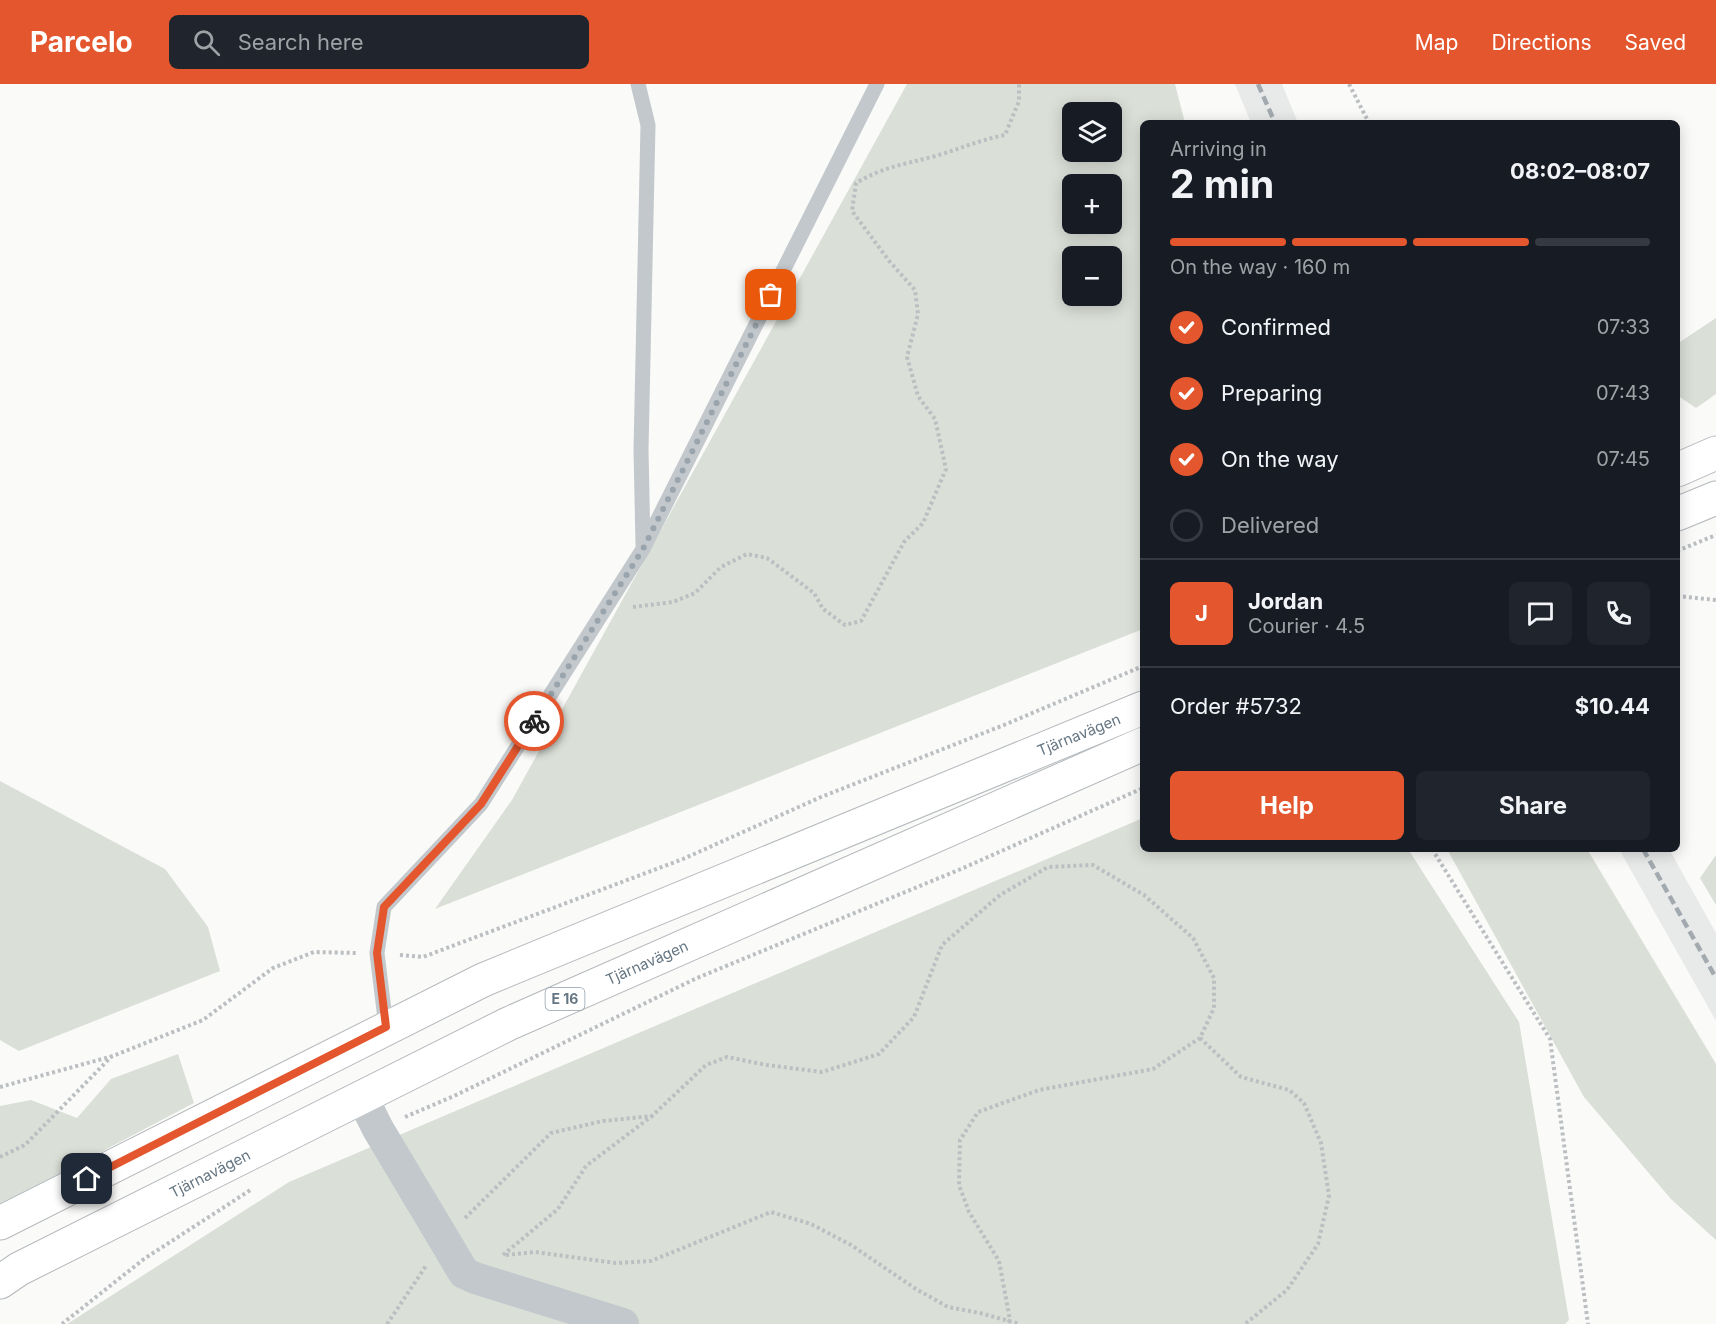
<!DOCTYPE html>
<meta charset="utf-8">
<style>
:root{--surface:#171b24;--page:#20242c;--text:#f1f3f6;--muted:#9ea1a6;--line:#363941;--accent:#e4572e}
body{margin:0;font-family:Inter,sans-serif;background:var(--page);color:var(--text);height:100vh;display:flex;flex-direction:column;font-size:22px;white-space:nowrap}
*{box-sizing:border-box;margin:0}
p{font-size:20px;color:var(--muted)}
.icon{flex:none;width:33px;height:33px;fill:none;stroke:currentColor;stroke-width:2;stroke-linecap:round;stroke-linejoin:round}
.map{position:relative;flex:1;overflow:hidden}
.details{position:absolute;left:1140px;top:36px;width:540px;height:732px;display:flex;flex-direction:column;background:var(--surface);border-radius:9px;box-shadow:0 3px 15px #0003}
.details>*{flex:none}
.tools{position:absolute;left:1062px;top:18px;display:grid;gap:12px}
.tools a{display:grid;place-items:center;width:60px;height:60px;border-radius:9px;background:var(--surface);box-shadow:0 3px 15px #0003;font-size:30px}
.pin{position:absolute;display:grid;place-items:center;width:51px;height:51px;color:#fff;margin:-26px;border-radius:12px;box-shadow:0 3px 9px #0006}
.courier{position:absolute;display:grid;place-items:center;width:60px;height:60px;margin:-30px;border:4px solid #e4572e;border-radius:50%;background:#fff;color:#222;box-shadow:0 2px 8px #0007}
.overview em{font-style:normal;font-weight:700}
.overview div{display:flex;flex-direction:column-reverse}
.overview{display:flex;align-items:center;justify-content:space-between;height:102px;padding:0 30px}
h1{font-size:39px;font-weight:700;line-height:45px}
.bar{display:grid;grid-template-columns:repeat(4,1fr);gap:9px 6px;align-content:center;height:72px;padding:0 30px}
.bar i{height:8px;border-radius:4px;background:var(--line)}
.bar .on{background:var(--accent)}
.bar p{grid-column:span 4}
.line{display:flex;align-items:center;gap:15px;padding:0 30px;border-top:2px solid var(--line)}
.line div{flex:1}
.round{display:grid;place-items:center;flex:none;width:63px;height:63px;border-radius:9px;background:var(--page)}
ol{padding:0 30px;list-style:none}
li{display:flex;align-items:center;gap:18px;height:66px}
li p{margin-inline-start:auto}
li .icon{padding:6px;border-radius:50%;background:var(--accent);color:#fff;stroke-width:4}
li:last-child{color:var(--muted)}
li i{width:33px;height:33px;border:3px solid var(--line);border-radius:50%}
.primary-button{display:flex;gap:12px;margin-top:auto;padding:12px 30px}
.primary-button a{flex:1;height:69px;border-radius:9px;background:var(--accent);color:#fff;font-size:24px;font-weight:700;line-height:69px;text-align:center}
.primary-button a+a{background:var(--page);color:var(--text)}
header{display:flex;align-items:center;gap:36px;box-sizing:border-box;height:84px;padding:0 30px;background:var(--accent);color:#fff}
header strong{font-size:28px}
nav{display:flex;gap:33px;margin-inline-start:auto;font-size:21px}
.search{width:420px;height:54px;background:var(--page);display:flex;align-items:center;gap:15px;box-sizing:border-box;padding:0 21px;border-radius:9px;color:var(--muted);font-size:22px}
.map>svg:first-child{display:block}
.built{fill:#e8e9e9}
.green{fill:#dadfd7;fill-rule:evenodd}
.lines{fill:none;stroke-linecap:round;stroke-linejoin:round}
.highway-casing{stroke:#b4b9bd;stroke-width:35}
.path{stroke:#bbbfc2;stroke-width:4;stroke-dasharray:3 3;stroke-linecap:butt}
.lane{stroke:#c3c8cc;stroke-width:15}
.street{stroke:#c3c8cc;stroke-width:32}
.highway{stroke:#fff;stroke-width:33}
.rail{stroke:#a2aab0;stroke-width:4.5;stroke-dasharray:9 4.5;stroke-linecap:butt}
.done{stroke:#99a4ac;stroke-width:6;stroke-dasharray:0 10.8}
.route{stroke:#e4572e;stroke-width:8}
.labels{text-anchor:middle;stroke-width:6;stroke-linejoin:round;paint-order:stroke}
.shield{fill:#fff;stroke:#939fa8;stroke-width:1.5}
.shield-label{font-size:14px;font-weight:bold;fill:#657683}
.street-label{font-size:15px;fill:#657683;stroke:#fff}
</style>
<header>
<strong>Parcelo</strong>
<div class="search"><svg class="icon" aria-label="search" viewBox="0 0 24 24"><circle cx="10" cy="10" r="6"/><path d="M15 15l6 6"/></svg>Search here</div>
<nav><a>Map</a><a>Directions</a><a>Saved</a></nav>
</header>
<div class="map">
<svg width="1716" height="1240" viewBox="0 0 1716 1240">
<rect width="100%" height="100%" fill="#fafaf8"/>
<g class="built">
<polygon points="1235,0 1282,0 1298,39 1251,39"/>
<polygon points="1619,765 1669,765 1716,849 1716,937"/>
</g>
<g class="green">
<path d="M907,0h268l10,39h-42v506l-708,280 77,-109zM1072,28h40v40h-40zM1072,100h40v40h-40zM1072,172h40v40h-40z"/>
<polygon points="1716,234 1716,310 1696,324 1677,311 1677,260"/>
<polygon points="0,697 165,785 208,843 220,887 19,967 0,956"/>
<polygon points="1143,734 1143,765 1408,765 1519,938 1569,1236 1565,1240 67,1240 289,1098"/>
<polygon points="1447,765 1587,765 1716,980 1716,1156 1671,1115 1584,1013"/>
<polygon points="1716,771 1716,821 1700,794"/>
<polygon points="178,970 194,1019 0,1121 0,1022 31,1016 77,1034 111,995"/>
</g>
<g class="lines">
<defs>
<g id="highway">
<polyline points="1677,386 1716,369"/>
<polyline points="1677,430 1716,414"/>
<polyline points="0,1139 483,896 1143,624"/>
<polyline points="0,1198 19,1185 508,940 1143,660"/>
</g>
</defs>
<use href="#highway" class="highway-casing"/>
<g class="path">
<polyline points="1349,0 1369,39"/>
<polyline points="1677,467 1716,451"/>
<polyline points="1677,512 1716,516"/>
<path d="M633,523l40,-5 22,-9 26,-26 26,-13 20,4 47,35 9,16 22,16 16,-4 43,-79 19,-19 23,-54 -11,-50 -17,-23 -11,-39 11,-43 -3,-24 -25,-28 -38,-51 4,-28c25,-15 48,-19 76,-26 25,-7 47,-17 73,-22l14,-34v-17"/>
<polyline points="1432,765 1550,955 1588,1240"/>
<polyline points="400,871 423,873 683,775 821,713 1004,641 1143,582"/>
<polyline points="1200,954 1241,993 1289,1006 1304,1019 1321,1059 1329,1112 1318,1160 1287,1206 1245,1240"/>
<polyline points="0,1003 113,972 203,936 273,884 314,868 356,869"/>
<polyline points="405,1033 454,1012 697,894 961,785 1143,704"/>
<polyline points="0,1073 25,1061 112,972"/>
<polyline points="465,1134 551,1049 603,1037 652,1032 706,981 727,973 767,981 822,988 879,970 914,933 942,861 1000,811 1048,783 1093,781 1144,811 1193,854 1214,894 1214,924 1200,954 1153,985 1039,1006 978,1028 960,1056 959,1101 969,1128 999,1177 1010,1236 1007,1240"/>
<polyline points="503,1171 558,1125 586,1082 652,1032"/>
<polyline points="506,1171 535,1168 616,1179 651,1177 771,1128 811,1140 851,1161 916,1205 948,1223 980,1229 1020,1240"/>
<polyline points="62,1240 144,1175 252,1105"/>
<polyline points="387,1240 426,1182"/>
</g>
<g class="lane">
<polyline points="638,0 648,41 641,366 643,461"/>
<polyline points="386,943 377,869 384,823 481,720 643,465 877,0"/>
</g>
<polyline class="street" points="362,1013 378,1045 464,1189 475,1194 623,1240"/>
<use href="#highway" class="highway"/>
<g class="rail">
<polyline points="1258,0 1275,39"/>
<polyline points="1643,765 1716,894"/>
</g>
</g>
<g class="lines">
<polyline class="done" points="534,637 643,465 771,211"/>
<polyline class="route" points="87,1095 386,943 377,869 384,823 481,720 534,637"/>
</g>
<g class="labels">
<rect class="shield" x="545.5" y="904" width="39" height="22" rx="4.5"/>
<g class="shield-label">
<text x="565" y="920">E 16</text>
</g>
<g class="street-label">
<text transform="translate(1079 651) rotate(-22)" y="5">Tjärnavägen</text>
<text transform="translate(647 879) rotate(-24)" y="5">Tjärnavägen</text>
<text transform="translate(210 1090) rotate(-27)" y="5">Tjärnavägen</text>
</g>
</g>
</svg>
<div class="tools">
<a><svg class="icon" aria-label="layers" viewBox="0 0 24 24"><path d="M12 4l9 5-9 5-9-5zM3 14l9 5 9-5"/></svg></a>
<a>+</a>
<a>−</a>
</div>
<div class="pin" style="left:771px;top:211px;background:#ea580c"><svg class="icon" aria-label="bag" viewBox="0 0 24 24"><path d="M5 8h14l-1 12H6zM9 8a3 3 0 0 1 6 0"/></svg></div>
<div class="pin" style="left:87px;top:1095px;background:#1f2937"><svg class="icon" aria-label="home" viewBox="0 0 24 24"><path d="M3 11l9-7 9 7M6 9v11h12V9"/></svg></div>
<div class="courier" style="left:534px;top:637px"><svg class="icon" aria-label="bike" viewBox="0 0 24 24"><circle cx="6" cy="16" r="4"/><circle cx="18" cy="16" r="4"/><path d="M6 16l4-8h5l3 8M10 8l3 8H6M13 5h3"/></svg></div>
<section class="details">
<div class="overview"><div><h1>2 min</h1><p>Arriving in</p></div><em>08:02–08:07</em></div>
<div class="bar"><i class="on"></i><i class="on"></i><i class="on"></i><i></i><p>On the way · 160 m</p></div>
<ol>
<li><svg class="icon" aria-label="check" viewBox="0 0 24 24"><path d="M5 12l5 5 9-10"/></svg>Confirmed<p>07:33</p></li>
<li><svg class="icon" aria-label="check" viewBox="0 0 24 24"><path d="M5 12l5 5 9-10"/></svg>Preparing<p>07:43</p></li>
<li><svg class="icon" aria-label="check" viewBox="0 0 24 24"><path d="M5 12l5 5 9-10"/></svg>On the way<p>07:45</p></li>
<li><i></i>Delivered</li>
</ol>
<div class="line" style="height:108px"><b class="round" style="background:var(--accent);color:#fff">J</b><div><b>Jordan</b><p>Courier · 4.5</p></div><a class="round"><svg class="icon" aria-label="chat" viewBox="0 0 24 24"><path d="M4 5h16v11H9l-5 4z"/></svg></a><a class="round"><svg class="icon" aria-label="phone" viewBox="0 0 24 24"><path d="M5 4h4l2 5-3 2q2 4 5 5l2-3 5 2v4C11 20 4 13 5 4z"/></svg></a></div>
<div class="line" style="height:78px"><div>Order #5732</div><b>$10.44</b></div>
<div class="primary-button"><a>Help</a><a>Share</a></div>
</section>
</div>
